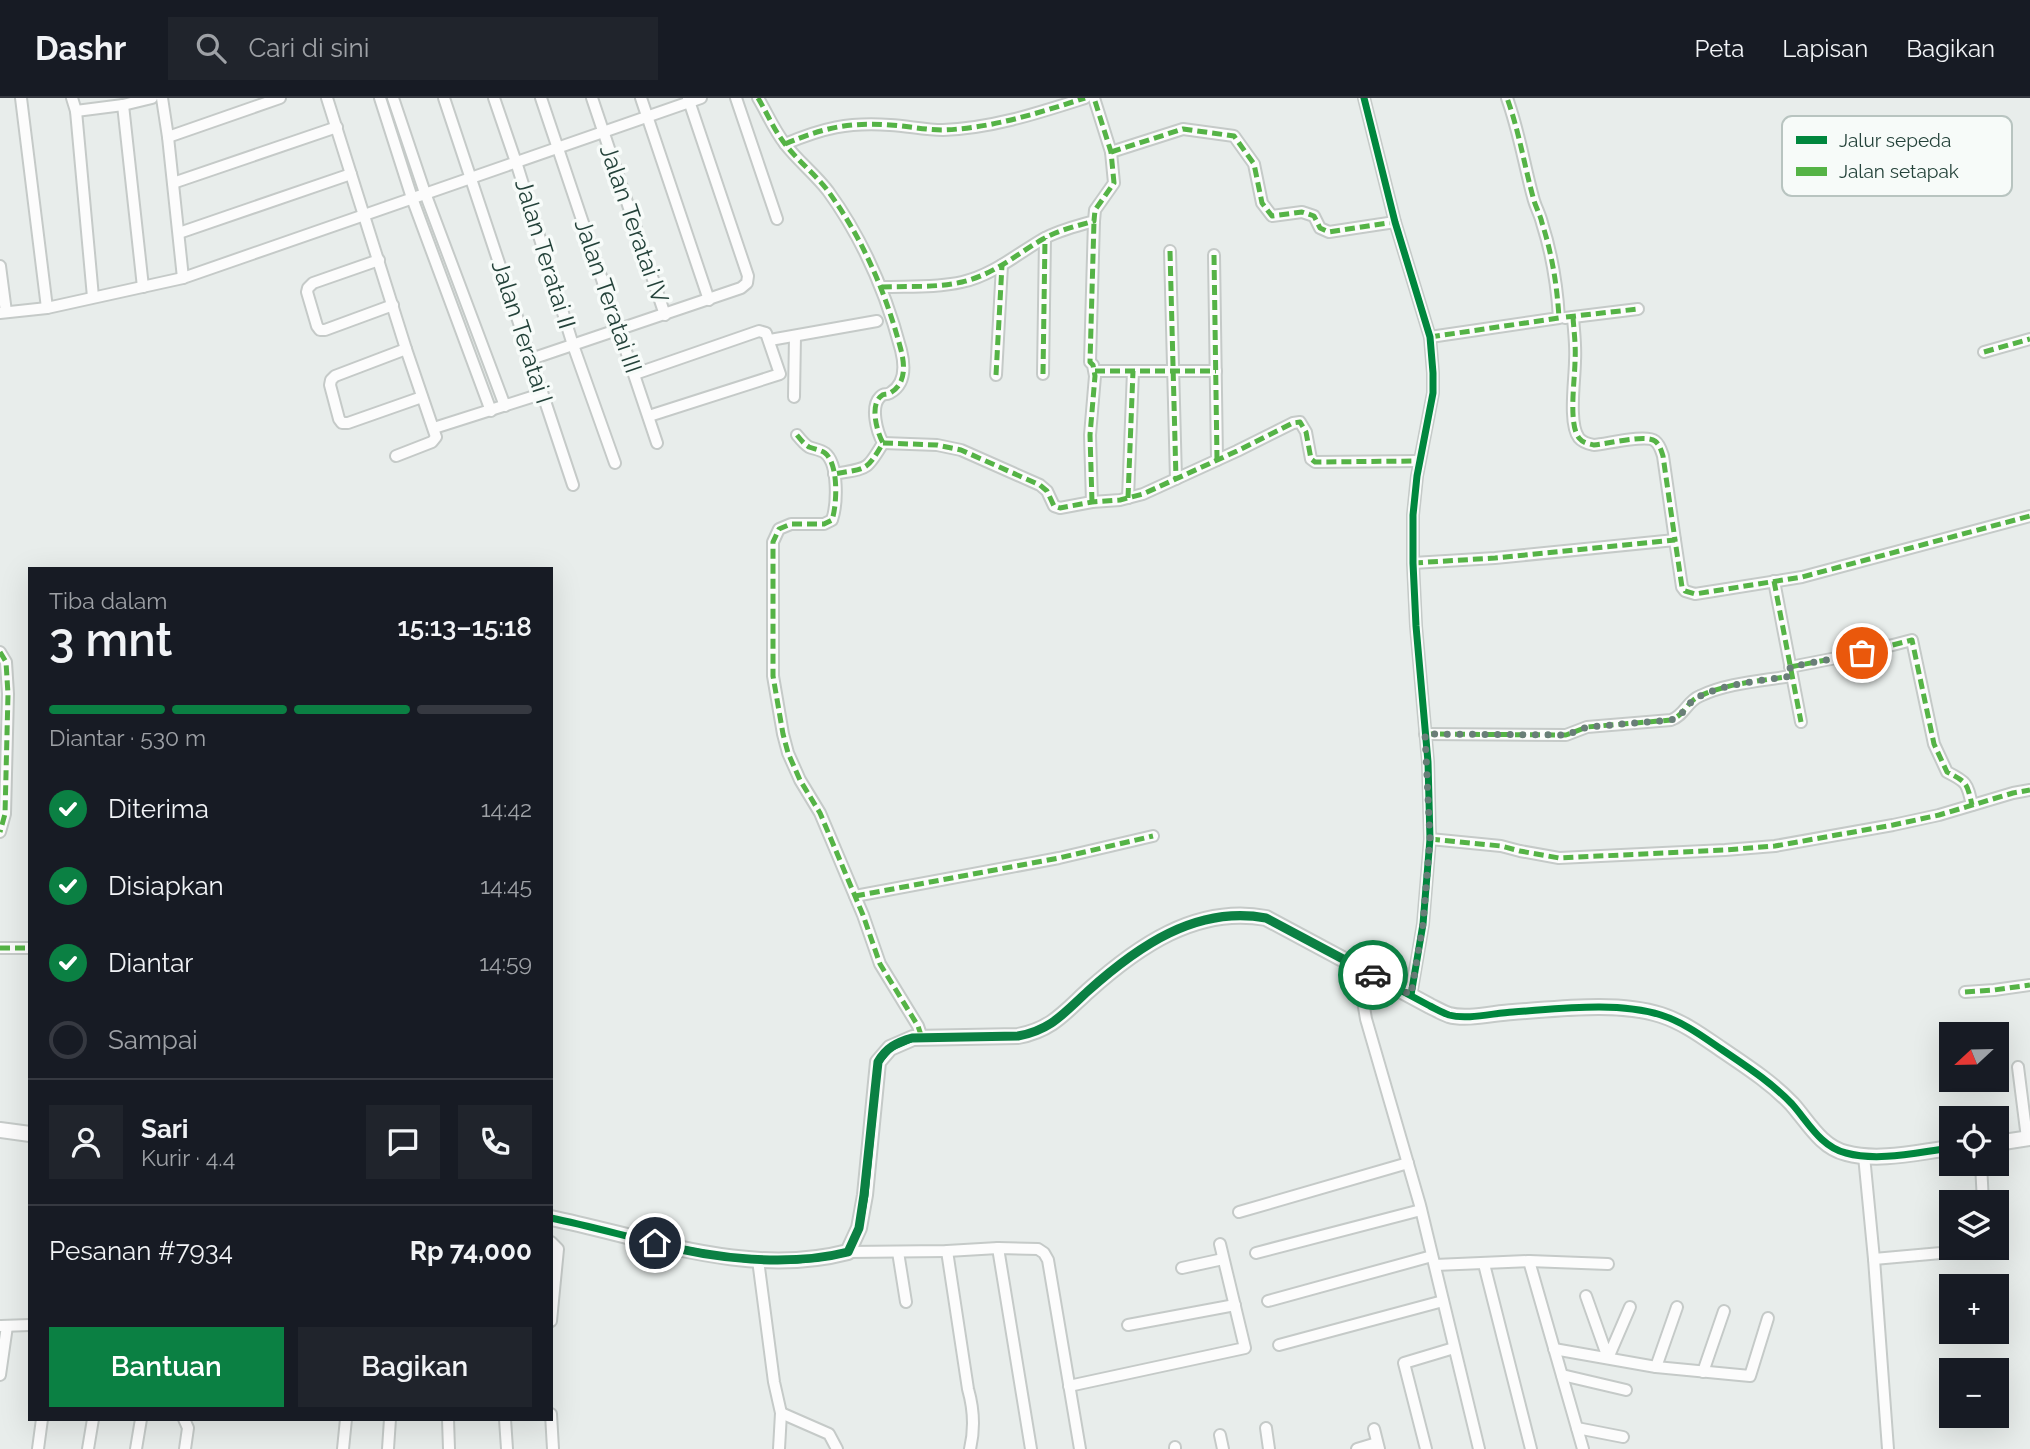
<!DOCTYPE html>
<html lang="id">
<meta charset="utf-8">
<style>
:root{--surface:#171b24;--page:#20242c;--text:#f1f3f6;--muted:#9ea1a6;--line:#363941;--accent:#0b8043}
body{margin:0;font-family:Raleway,sans-serif;background:var(--page);color:var(--text);height:100vh;display:flex;flex-direction:column;font-size:26px;white-space:nowrap}
*{box-sizing:border-box;margin:0}
p{font-size:23px;color:var(--muted)}
.icon{flex:none;width:38px;height:38px;fill:none;stroke:currentColor;stroke-width:2;stroke-linecap:round;stroke-linejoin:round}
.map{position:relative;flex:1;overflow:hidden}
.side{position:absolute;left:28px;top:469px;width:525px;height:854px;display:flex;flex-direction:column;background:var(--surface);border-radius:0px;box-shadow:0 7px 28px #0002}
.side>*{flex:none}
.needle{width:46px;rotate:248deg}
.controls{position:absolute;left:1939px;top:924px;display:grid;gap:14px}
.controls a{display:grid;place-items:center;width:70px;height:70px;border-radius:0px;background:var(--surface);box-shadow:0 7px 28px #0002;font-size:35px}
.pin{position:absolute;display:grid;place-items:center;width:60px;height:60px;color:#fff;margin:-30px;border:4px solid #fff;border-radius:50%;box-shadow:0 2px 7px #0007}
.courier{position:absolute;display:grid;place-items:center;width:70px;height:70px;margin:-35px;border:5px solid #0b8043;border-radius:50%;background:#fff;color:#222;box-shadow:0 2px 9px #0007}
.overview em{font-style:normal;font-weight:600}
.overview div{display:flex;flex-direction:column-reverse}
.overview{display:flex;align-items:center;justify-content:space-between;height:119px;padding:0 21px}
h1{font-size:46px;font-weight:600;line-height:52px}
.bar{display:grid;grid-template-columns:repeat(4,1fr);gap:10px 7px;align-content:center;height:84px;padding:0 21px}
.bar i{height:9px;border-radius:5px;background:var(--line)}
.bar .active{background:var(--accent)}
.bar p{grid-column:span 4}
.line{display:flex;align-items:center;gap:18px;padding:0 21px;border-top:2px solid var(--line)}
.line div{flex:1}
.round{display:grid;place-items:center;flex:none;width:74px;height:74px;border-radius:0px;background:var(--page)}
ol{padding:0 21px;list-style:none}
li{display:flex;align-items:center;gap:21px;height:77px}
li p{margin-inline-start:auto}
li .icon{padding:7px;border-radius:50%;background:var(--accent);color:#fff;stroke-width:4}
li:last-child{color:var(--muted)}
li i{width:38px;height:38px;border:4px solid var(--line);border-radius:50%}
.action{display:flex;gap:14px;margin-top:auto;padding:14px 21px}
.action a{flex:1;height:80px;border-radius:0px;background:var(--accent);color:#fff;font-size:28px;font-weight:600;line-height:80px;text-align:center}
.action a+a{background:var(--page);color:var(--text)}
header{display:flex;align-items:center;gap:42px;box-sizing:border-box;height:98px;padding:0 35px;background:var(--surface);border-bottom:2px solid var(--line)}
header strong{font-size:33px}
nav{display:flex;gap:38px;margin-inline-start:auto;font-size:24px}
.search{width:490px;height:63px;background:var(--page);display:flex;align-items:center;gap:18px;box-sizing:border-box;padding:0 24px;border-radius:0px;color:var(--muted);font-size:26px}
.map>svg:first-child{display:block}
.lines{fill:none;stroke-linecap:round;stroke-linejoin:round}
.minor-casing{stroke:#c5cac8;stroke-width:14}
.tertiary-casing{stroke:#c5cac8;stroke-width:18}
.minor{stroke:#fcfcfc;stroke-width:10}
.tertiary{stroke:#fcfcfc;stroke-width:14}
.quiet{stroke:#55b346;stroke-width:5;stroke-dasharray:10 5;stroke-linecap:butt}
.cycleway-casing{stroke:#f7fbf9;stroke-width:11}
.cycleway{stroke:#00873e;stroke-width:7}
.done{stroke:#697e78;stroke-width:7;stroke-dasharray:0 12.6}
.route{stroke:#0b8043;stroke-width:9}
.labels{text-anchor:middle;stroke-width:7;stroke-linejoin:round;paint-order:stroke}
.street-label{font-size:24px;fill:#24423a;stroke:#f7fbf9}
.key{fill:#f7fbf9;stroke:#b8c4c0;stroke-width:2}
.key-label{font-size:19px;fill:#24423a}
</style>
<header>
<strong>Dashr</strong>
<div class="search"><svg class="icon" aria-label="search" viewBox="0 0 24 24"><circle cx="10" cy="10" r="6"/><path d="M15 15l6 6"/></svg>Cari di sini</div>
<nav><a>Peta</a><a>Lapisan</a><a>Bagikan</a></nav>
</header>
<div class="map">
<svg width="2030" height="1351" viewBox="0 0 2030 1351">
<rect width="100%" height="100%" fill="#e8edeb"/>
<g class="lines">
<defs>
<g id="minor">
<polyline points="21,0 47,210"/>
<polyline points="72,0 76,13 93,199"/>
<polyline points="162,0 168,39 183,180"/>
<polyline points="327,0 406,251 436,339 432,344 396,358"/>
<polyline points="380,0 412,100 491,313"/>
<polyline points="393,0 425,95 505,308"/>
<polyline points="444,0 573,387"/>
<polyline points="494,0 517,67 573,247 615,365"/>
<polyline points="541,0 657,345"/>
<polyline points="592,0 665,217"/>
<polyline points="641,0 709,202"/>
<polyline points="736,0 777,121"/>
<path d="M758,0c9,15 16,32 27,46 13,17 30,30 43,47 35,48 58,102 73,159 4,16 5,34 -11,43 -6,3 -5,-1 -10,4 -10,10 -3,35 3,46 -17,29 -16,25 -49,31"/>
<polyline points="1364,0 1395,124 1430,239 1433,275 1433,295 1417,378 1413,417 1413,465 1416,528 1428,664 1430,741 1423,826 1411,897"/>
<polyline points="123,7 143,189"/>
<polyline points="76,13 123,7 152,0"/>
<polyline points="168,39 280,0"/>
<path d="M785,46c38,-16 63,-22 105,-19 18,1 35,5 53,5 50,-2 95,-17 142,-32"/>
<polyline points="1111,54 1183,31 1234,38 1254,66 1262,105 1272,118 1302,114 1314,118 1320,130 1329,134 1395,124"/>
<polyline points="173,85 337,29"/>
<polyline points="179,135 351,76"/>
<polyline points="1170,153 1176,381"/>
<polyline points="1214,157 1217,362"/>
<polyline points="379,162 313,185 308,190 307,194 317,228 320,232 325,232 393,207"/>
<polyline points="0,168 6,214"/>
<path d="M882,189c26,-1 54,1 80,-5 31,-7 55,-28 81,-43 16,-9 34,-13 51,-18l1,-11 19,-27 -3,-31 -17,-54"/>
<polyline points="0,215 47,210 183,180 701,0"/>
<path d="M1573,219c1,15 3,29 2,44 0,18 -7,63 4,77 4,5 10,6 15,7 13,-1 52,-11 61,-4 5,4 6,9 8,15l12,84"/>
<polyline points="1565,220 1638,211"/>
<path d="M1430,239l129,-19c-2,-33 -7,-64 -17,-95 -2,-9 -7,-17 -9,-26 -9,-33 -14,-66 -26,-99"/>
<polyline points="770,242 877,223"/>
<polyline points="406,251 335,278 331,282 330,287 339,321 342,325 348,325 422,299"/>
<polyline points="1984,254 2030,241"/>
<polyline points="531,261 741,190 747,185 748,178 688,0"/>
<polyline points="1095,273 1216,273"/>
<polyline points="635,276 759,233 766,235 780,276 649,318"/>
<polyline points="1043,276 1045,140"/>
<polyline points="996,277 1002,167"/>
<polyline points="794,299 795,238"/>
<polyline points="434,330 541,296"/>
<path d="M797,337c4,5 7,9 12,12 5,2 12,3 16,6 14,11 12,52 7,67l-8,4h-33l-12,5 -6,13v134l10,58 5,19 12,27 20,33 43,102 17,49 38,62 4,12"/>
<polyline points="883,345 937,347 961,352 1040,387 1047,393 1054,408 1060,410 1092,404 1120,402 1143,396 1237,353 1293,325 1300,324 1306,334 1311,361 1315,364 1419,363"/>
<polyline points="1128,400 1133,273"/>
<polyline points="1092,404 1090,337 1095,278 1093,267 1090,264 1094,123"/>
<polyline points="1413,465 1495,460 1675,442 1682,489 1685,493 1695,496 1802,479 2030,418"/>
<polyline points="1774,483 1801,624"/>
<polyline points="0,554 6,564 8,596 5,716 0,734"/>
<path d="M1790,569l72,-14 50,-13 22,104 13,28c20,10 20,11 25,33"/>
<path d="M1425,636l141,1 21,-8 84,-7c14,-5 16,-19 29,-24 27,-13 62,-15 91,-20"/>
<polyline points="1430,741 1501,748 1520,753 1559,760 1725,752 1775,748 1893,727 1939,717 2013,695 2030,692"/>
<polyline points="855,798 1059,760 1153,738"/>
<polyline points="0,850 30,850"/>
<polyline points="1364,872 1363,903 1366,921 1420,1107 1479,1351"/>
<polyline points="1965,894 1994,892 2030,887"/>
<polyline points="2018,969 2027,1040"/>
<polyline points="1864,1058 1874,1161 1888,1351"/>
<polyline points="1981,1066 1983,1104"/>
<polyline points="1239,1114 1408,1065"/>
<polyline points="551,1144 558,1151 551,1223"/>
<polyline points="998,1150 1031,1351"/>
<path d="M947,1153l21,138c6,21 7,39 2,60"/>
<polyline points="848,1154 947,1153 998,1150 1038,1151 1044,1155 1048,1162 1080,1351"/>
<polyline points="898,1154 906,1204"/>
<polyline points="1256,1155 1421,1112"/>
<polyline points="1874,1161 1941,1155 1973,1150"/>
<polyline points="758,1162 774,1284 781,1315 779,1351"/>
<polyline points="1529,1163 1583,1351"/>
<polyline points="1484,1166 1531,1351"/>
<polyline points="1435,1167 1529,1163 1608,1166"/>
<polyline points="1182,1170 1223,1161"/>
<polyline points="1586,1198 1608,1260 1630,1209"/>
<polyline points="1268,1203 1432,1158"/>
<polyline points="1128,1227 1235,1207"/>
<polyline points="1,1228 30,1227"/>
<polyline points="1279,1247 1443,1203"/>
<polyline points="1554,1251 1656,1269 1750,1278 1768,1220"/>
<polyline points="1656,1269 1677,1209"/>
<polyline points="1703,1274 1724,1213"/>
<polyline points="0,1277 7,1228"/>
<polyline points="1562,1277 1626,1292"/>
<polyline points="1069,1288 1245,1250 1220,1146"/>
<polyline points="781,1315 829,1336 837,1351"/>
<polyline points="551,1316 553,1351"/>
<polyline points="184,1321 188,1330 185,1351"/>
<polyline points="448,1321 449,1351"/>
<polyline points="505,1321 507,1351"/>
<polyline points="1266,1330 1269,1351"/>
<polyline points="1577,1330 1623,1339"/>
<polyline points="1374,1331 1379,1351"/>
<polyline points="1220,1337 1223,1351"/>
<polyline points="1175,1349 1175,1351"/>
<polyline points="38,1351 42,1321"/>
<polyline points="88,1351 93,1321"/>
<polyline points="136,1351 141,1321"/>
<polyline points="343,1351 346,1321"/>
<polyline points="388,1351 390,1321"/>
<polyline points="1357,1351 1377,1345"/>
<polyline points="1426,1351 1404,1265 1454,1250"/>
</g>
<g id="tertiary">
<polyline points="0,1032 30,1036"/>
<polyline points="1997,1045 2030,1040"/>
<path d="M551,1120c97,20 198,60 297,34l11,-24 6,-33 13,-133 12,-14 23,-10 105,-2c33,-6 46,-23 70,-45 49,-44 108,-86 178,-73l164,88c6,3 13,7 19,9 18,5 45,-2 64,-3 45,-3 104,-11 148,3 22,7 41,21 60,34 25,17 50,33 71,55 16,18 29,43 54,49 33,9 72,-1 105,-5"/>
</g>
</defs>
<use href="#minor" class="minor-casing"/>
<use href="#tertiary" class="tertiary-casing"/>
<use href="#minor" class="minor"/>
<use href="#tertiary" class="tertiary"/>
<g class="quiet">
<path d="M758,0c9,15 16,32 27,46 13,17 30,30 43,47 35,48 58,102 73,159 4,16 5,34 -11,43 -6,3 -5,-1 -10,4 -10,10 -3,35 3,46 -17,29 -16,25 -49,31"/>
<path d="M785,46c38,-16 63,-22 105,-19 18,1 35,5 53,5 50,-2 95,-17 142,-32"/>
<polyline points="1111,54 1183,31 1234,38 1254,66 1262,105 1272,118 1302,114 1314,118 1320,130 1329,134 1395,124"/>
<polyline points="1170,153 1176,381"/>
<polyline points="1214,157 1217,362"/>
<path d="M882,189c26,-1 54,1 80,-5 31,-7 55,-28 81,-43 16,-9 34,-13 51,-18l1,-11 19,-27 -3,-31 -17,-54"/>
<polyline points="1566,219 1638,211"/>
<path d="M1573,219c1,15 3,29 2,44 0,18 -7,63 4,77 4,5 10,6 15,7 13,-1 52,-11 61,-4 5,4 6,9 8,15l12,84"/>
<path d="M1430,239l129,-19c-2,-33 -7,-64 -17,-95 -2,-9 -7,-17 -9,-26 -9,-33 -14,-66 -26,-99"/>
<polyline points="1984,254 2030,241"/>
<polyline points="1095,273 1216,273"/>
<polyline points="1043,276 1045,140"/>
<polyline points="996,277 1002,167"/>
<path d="M797,337c4,5 7,9 12,12 5,2 12,3 16,6 14,11 12,52 7,67l-8,4h-33l-12,5 -6,13v134l10,58 5,19 12,27 20,33 43,102 17,49 38,62 4,12"/>
<polyline points="883,345 937,347 961,352 1040,387 1047,393 1054,408 1060,410 1092,404 1120,402 1143,396 1237,353 1293,325 1300,324 1306,334 1311,361 1315,364 1419,363"/>
<polyline points="1128,400 1133,273"/>
<polyline points="1092,404 1090,337 1095,278 1093,267 1090,264 1094,123"/>
<polyline points="1413,465 1495,460 1675,442 1682,489 1685,493 1695,496 1802,479 2030,418"/>
<polyline points="1774,483 1801,624"/>
<polyline points="0,554 6,564 8,596 5,716 0,734"/>
<path d="M1790,569l72,-14 50,-13 22,104 13,28c20,10 20,11 25,33"/>
<path d="M1425,636l141,1 21,-8 84,-7c14,-5 16,-19 29,-24 27,-13 62,-15 91,-20"/>
<polyline points="1430,741 1501,748 1520,753 1559,760 1725,752 1775,748 1893,727 1939,717 2013,695 2030,692"/>
<polyline points="855,798 1059,760 1153,738"/>
<polyline points="0,850 30,850"/>
<polyline points="1965,894 1994,892 2030,887"/>
</g>
<defs>
<g id="cycleway">
<polyline points="1364,0 1395,124 1430,239 1433,275 1433,295 1417,378 1413,417 1413,465 1416,528 1428,664 1430,741 1423,826 1411,897"/>
<path d="M551,1120c97,20 198,60 297,34l11,-24 6,-33 13,-133 12,-14 23,-10 105,-2c33,-6 46,-23 70,-45 49,-44 108,-86 178,-73l164,88c6,3 13,7 19,9 18,5 45,-2 64,-3 45,-3 104,-11 148,3 22,7 41,21 60,34 25,17 50,33 71,55 16,18 29,43 54,49 33,9 72,-1 105,-5"/>
</g>
</defs>
<use href="#cycleway" class="cycleway-casing"/>
<use href="#cycleway" class="cycleway"/>
</g>
<g class="lines">
<path class="done" d="M1373,877l38,20 12,-71 7,-85 -5,-105 141,1 21,-8 84,-7c14,-4 16,-19 29,-24 27,-13 62,-15 91,-20l-1,-9 72,-14"/>
<path class="route" d="M655,1145c59,16 134,24 193,9l11,-24 5,-33 14,-133c8,-14 19,-20 34,-24l106,-2c33,-6 46,-23 70,-45 49,-44 108,-86 178,-73l107,57"/>
</g>
<g class="labels">
<g class="street-label">
<text transform="translate(634 126) rotate(71)" y="8">Jalan Teratai IV</text>
<text transform="translate(545 156) rotate(73)" y="8">Jalan Teratai II</text>
<text transform="translate(608 198) rotate(71)" y="8">Jalan Teratai III</text>
<text transform="translate(522 234) rotate(72)" y="8">Jalan Teratai I</text>
</g>
</g>
<rect x="1782" y="18" width="230" height="80" rx="10" class="key"/>
<rect x="1796" y="38" width="31" height="8" fill="#00873e"/>
<rect x="1796" y="69" width="31" height="9" fill="#55b346"/>
<g class="key-label">
<text x="1839" y="49">Jalur sepeda</text>
<text x="1839" y="80">Jalan setapak</text>
</g>
</svg>
<div class="controls">
<a><svg class="needle" viewBox="-14 -14 28 28"><path d="M0-13l5 13h-10z" fill="#e53935"/><path d="M0 13l5-13h-10z" fill="#9ea1a6"/></svg></a>
<a><svg class="icon" aria-label="locate" viewBox="0 0 24 24"><circle cx="12" cy="12" r="6"/><path d="M12 2v4M12 18v4M2 12h4M18 12h4"/></svg></a>
<a><svg class="icon" aria-label="layers" viewBox="0 0 24 24"><path d="M12 4l9 5-9 5-9-5zM3 14l9 5 9-5"/></svg></a>
<a>+</a>
<a>−</a>
</div>
<div class="pin" style="left:1862px;top:555px;background:#ea580c"><svg class="icon" aria-label="bag" viewBox="0 0 24 24"><path d="M5 8h14l-1 12H6zM9 8a3 3 0 0 1 6 0"/></svg></div>
<div class="pin" style="left:655px;top:1145px;background:#1f2937"><svg class="icon" aria-label="home" viewBox="0 0 24 24"><path d="M3 11l9-7 9 7M6 9v11h12V9"/></svg></div>
<div class="courier" style="left:1373px;top:877px"><svg class="icon" aria-label="car" viewBox="0 0 24 24"><path d="M5 17H2v-5l4-1 3-4h7l3 4 3 1v5h-3M9 17h6M6 11h13"/><circle cx="7" cy="17" r="2"/><circle cx="17" cy="17" r="2"/></svg></div>
<section class="side">
<div class="overview"><div><h1>3 mnt</h1><p>Tiba dalam</p></div><em>15:13–15:18</em></div>
<div class="bar"><i class="active"></i><i class="active"></i><i class="active"></i><i></i><p>Diantar · 530 m</p></div>
<ol>
<li><svg class="icon" aria-label="check" viewBox="0 0 24 24"><path d="M5 12l5 5 9-10"/></svg>Diterima<p>14:42</p></li>
<li><svg class="icon" aria-label="check" viewBox="0 0 24 24"><path d="M5 12l5 5 9-10"/></svg>Disiapkan<p>14:45</p></li>
<li><svg class="icon" aria-label="check" viewBox="0 0 24 24"><path d="M5 12l5 5 9-10"/></svg>Diantar<p>14:59</p></li>
<li><i></i>Sampai</li>
</ol>
<div class="line" style="height:126px"><a class="round"><svg class="icon" aria-label="person" viewBox="0 0 24 24"><circle cx="12" cy="8" r="4"/><path d="M4 21q1-7 8-7t8 7"/></svg></a><div><b>Sari</b><p>Kurir · 4.4</p></div><a class="round"><svg class="icon" aria-label="chat" viewBox="0 0 24 24"><path d="M4 5h16v11H9l-5 4z"/></svg></a><a class="round"><svg class="icon" aria-label="phone" viewBox="0 0 24 24"><path d="M5 4h4l2 5-3 2q2 4 5 5l2-3 5 2v4C11 20 4 13 5 4z"/></svg></a></div>
<div class="line" style="height:91px"><div>Pesanan #7934</div><b>Rp 74,000</b></div>
<div class="action"><a>Bantuan</a><a>Bagikan</a></div>
</section>
</div>
